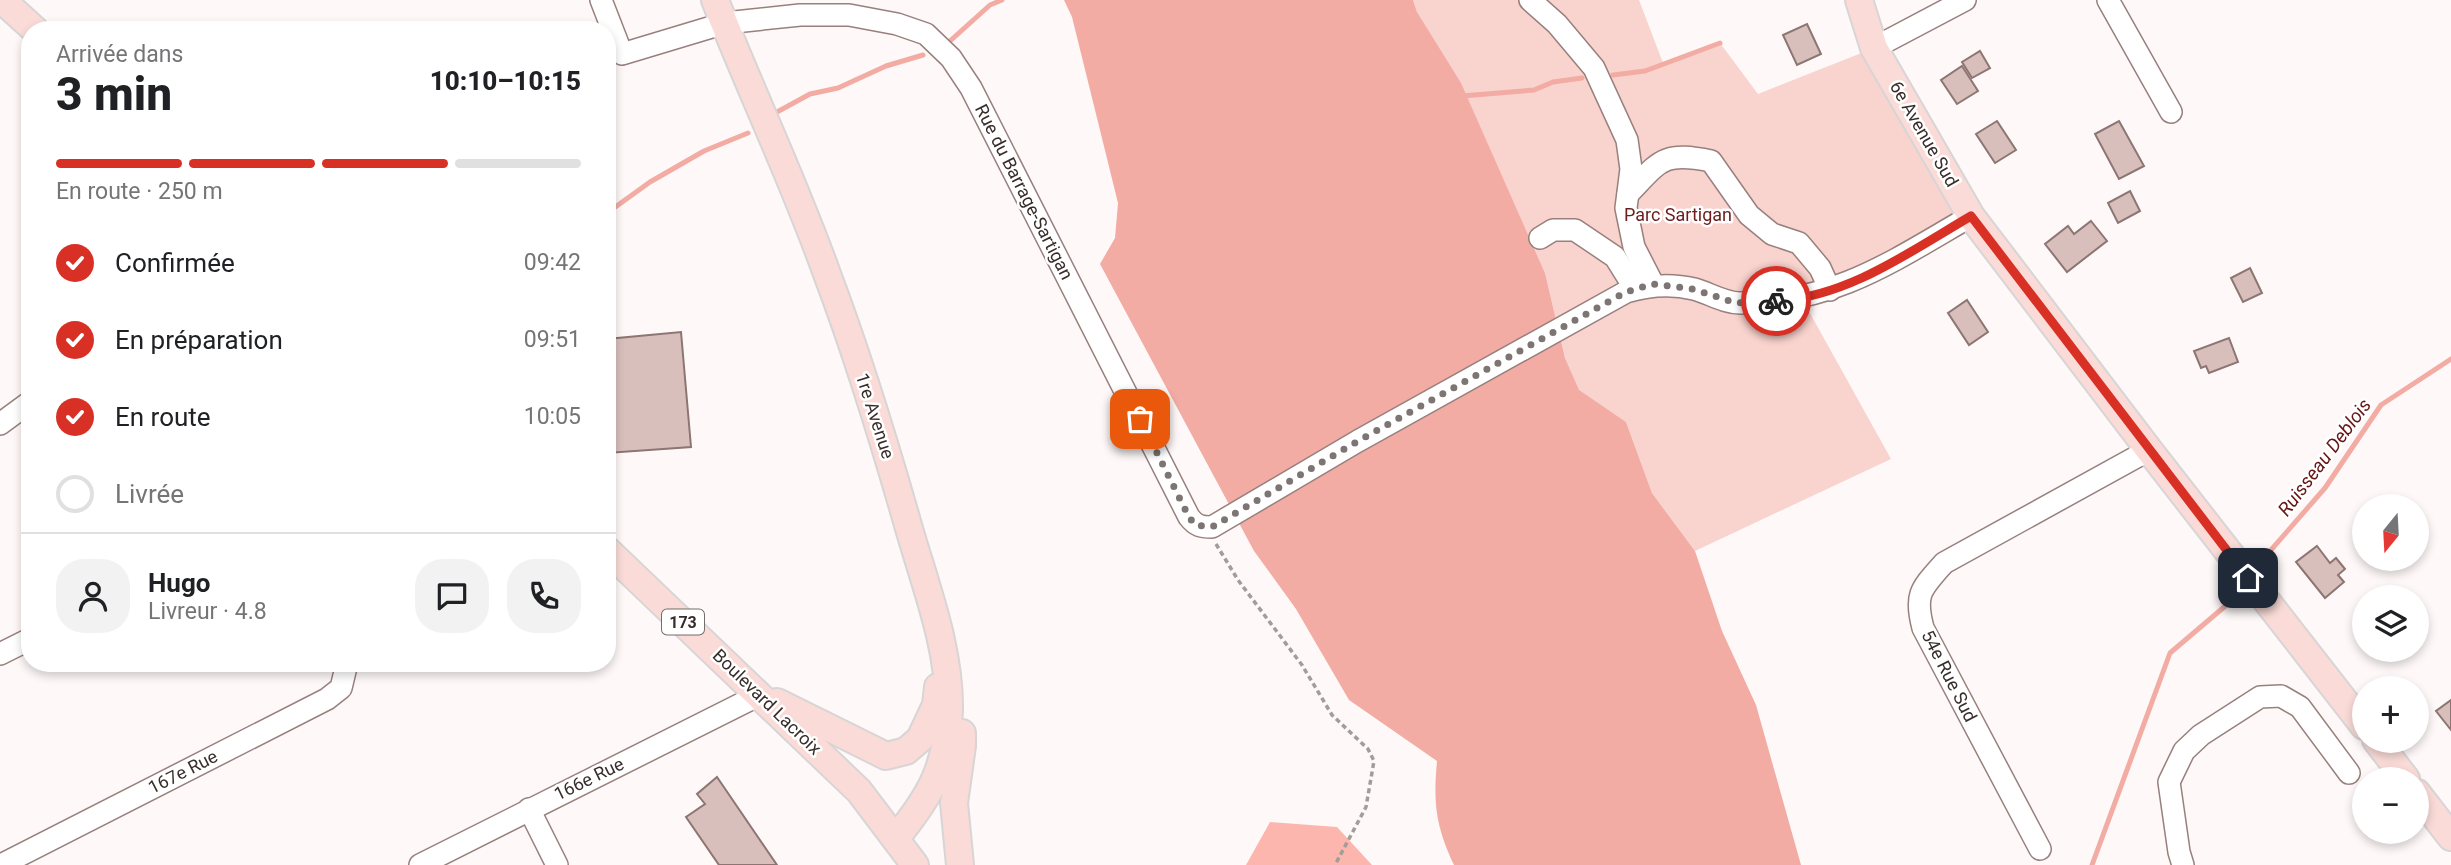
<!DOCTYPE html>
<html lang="fr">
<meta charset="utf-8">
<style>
:root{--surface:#fff;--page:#f2f2f2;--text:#202124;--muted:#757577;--line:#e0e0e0;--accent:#d93025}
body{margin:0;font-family:Roboto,sans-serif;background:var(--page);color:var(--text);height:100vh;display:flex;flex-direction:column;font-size:26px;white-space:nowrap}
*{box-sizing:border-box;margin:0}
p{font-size:23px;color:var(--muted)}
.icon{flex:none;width:38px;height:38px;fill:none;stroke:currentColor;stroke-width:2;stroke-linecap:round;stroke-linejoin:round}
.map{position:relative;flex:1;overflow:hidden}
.side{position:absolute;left:21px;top:21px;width:595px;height:651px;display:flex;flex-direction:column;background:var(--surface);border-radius:28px;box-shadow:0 4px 10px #0003}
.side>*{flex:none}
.needle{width:46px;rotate:198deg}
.tools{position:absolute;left:2352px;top:494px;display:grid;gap:14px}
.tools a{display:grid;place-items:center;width:77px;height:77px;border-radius:50%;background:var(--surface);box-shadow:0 4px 10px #0003;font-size:35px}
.pin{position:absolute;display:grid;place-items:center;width:60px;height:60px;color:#fff;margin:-30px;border-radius:14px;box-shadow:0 4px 10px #0006}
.courier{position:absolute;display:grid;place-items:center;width:70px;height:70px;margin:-35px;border:5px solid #d93025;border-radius:50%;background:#fff;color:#222;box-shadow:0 2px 9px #0007}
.overview em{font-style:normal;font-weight:800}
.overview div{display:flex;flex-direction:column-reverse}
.overview{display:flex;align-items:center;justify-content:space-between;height:119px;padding:0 35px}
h1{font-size:46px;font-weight:800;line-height:52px}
.bar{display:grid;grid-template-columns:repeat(4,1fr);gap:10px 7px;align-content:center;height:84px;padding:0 35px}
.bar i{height:9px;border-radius:5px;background:var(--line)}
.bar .on{background:var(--accent)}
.bar p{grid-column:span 4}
.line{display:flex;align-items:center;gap:18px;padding:0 35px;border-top:2px solid var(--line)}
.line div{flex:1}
.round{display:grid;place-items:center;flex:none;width:74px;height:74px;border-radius:28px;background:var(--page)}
ol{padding:0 35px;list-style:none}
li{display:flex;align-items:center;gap:21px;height:77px}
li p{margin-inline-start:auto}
li .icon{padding:7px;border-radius:50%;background:var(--accent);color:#fff;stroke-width:4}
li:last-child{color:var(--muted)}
li i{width:38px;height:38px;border:4px solid var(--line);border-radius:50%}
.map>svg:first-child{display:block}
.green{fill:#f9d3ce}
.forest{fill:#fdb6ae}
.water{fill:#f2aca4}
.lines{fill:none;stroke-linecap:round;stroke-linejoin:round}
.stream{stroke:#f2aca4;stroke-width:5}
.building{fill:#d8bfbc;stroke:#8c7572;stroke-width:2}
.minor-casing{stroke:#98807d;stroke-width:24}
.major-casing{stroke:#d7d5d5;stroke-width:30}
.path{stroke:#a29c9a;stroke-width:3.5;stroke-dasharray:5 3.5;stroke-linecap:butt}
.minor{stroke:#fff;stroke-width:21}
.major{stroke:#fadbd7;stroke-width:26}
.done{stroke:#7d7573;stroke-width:7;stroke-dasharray:0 12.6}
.route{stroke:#d93025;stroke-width:9}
.labels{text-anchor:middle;stroke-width:5;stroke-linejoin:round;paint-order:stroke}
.shield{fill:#fff;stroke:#736d6b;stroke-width:2}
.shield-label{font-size:16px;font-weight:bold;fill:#372e2c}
.street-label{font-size:18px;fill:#372e2c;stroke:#fff}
.park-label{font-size:18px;fill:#6c1c1a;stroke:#fff}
.water-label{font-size:19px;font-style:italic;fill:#661615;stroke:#fff}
</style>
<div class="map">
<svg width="2451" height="865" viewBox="0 0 2451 865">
<rect width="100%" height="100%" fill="#fef9f8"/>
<polygon class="green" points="1413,0 1639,0 1663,63 1720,43 1758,94 1874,48 1971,216 1801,297 1891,459 1695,551 1652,493 1626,422 1579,391 1565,358 1545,273 1466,95 1417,12"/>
<polygon class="forest" points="1270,822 1337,827 1372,865 1246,865"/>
<path class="water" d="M1064,0h349l4,12 44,71 84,190 20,85 14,32 47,32 26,71 43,58 27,80 34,74 45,160h-347c-18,-39 -21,-61 -17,-104l-88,-61 -53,-91 -42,-58 -154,-287 15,-26 3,-35 -46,-186z"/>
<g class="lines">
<g class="stream">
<polyline points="950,41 990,5 1002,0"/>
<polyline points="1613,75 1645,71 1720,43"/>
<polyline points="1462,96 1534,90 1553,82 1582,78"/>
<polyline points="777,112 810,94 838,88 886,66 923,55"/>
<polyline points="607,213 650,182 704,151 748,133"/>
<polyline points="2264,558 2325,488 2381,405 2451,359"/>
<polyline points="2092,865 2170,653 2230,602"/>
</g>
</g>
<g class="building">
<polygon points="1807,24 1821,54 1797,65 1783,35"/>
<polygon points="1980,51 1990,68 1972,78 1962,62"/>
<polygon points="1962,66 1978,91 1957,104 1941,80"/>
<polygon points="1997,121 2016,150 1995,163 1976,134"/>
<polygon points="2119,121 2144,166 2119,179 2095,134"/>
<polygon points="2130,191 2140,211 2118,223 2108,203"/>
<polygon points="2091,221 2107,241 2067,272 2045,244 2068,226 2074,234"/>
<polygon points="2250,268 2262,293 2243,302 2231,278"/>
<polygon points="1967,300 1988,332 1969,345 1948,313"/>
<polygon points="681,332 691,447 607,453 607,339"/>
<polygon points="2229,338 2238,362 2209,373 2206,366 2201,368 2194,351"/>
<polygon points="2317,546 2330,563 2336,558 2345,569 2338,575 2344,582 2325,598 2296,562"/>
<polygon points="2451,700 2451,730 2436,711"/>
<polygon points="717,777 777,865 719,865 686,817 705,804 697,794"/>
</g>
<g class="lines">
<defs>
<g id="minor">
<path d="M601,0l21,54 103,-31 75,-8h49l48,9 29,10 25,24 20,30 218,429c7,9 12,10 23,10l146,-86 268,-149c23,-7 44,-9 68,-3 15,4 30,14 46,14 94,0 153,-42 231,-87"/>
<polyline points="1530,0 1557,24 1594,68 1627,140 1631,169 1626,208 1634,247 1653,284"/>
<polyline points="2108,0 2171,112"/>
<polyline points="1874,48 1965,0"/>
<path d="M1628,194c32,-33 34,-43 83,-33l38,54 23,19 27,9 21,25 10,22"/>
<polyline points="1540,238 1553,230 1575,230 1615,257 1635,289"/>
<polyline points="0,424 30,402"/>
<polyline points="0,654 30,639"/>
<polyline points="529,809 557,865"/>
<path d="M2040,849l-117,-221c-9,-34 -2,-39 21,-65l205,-113"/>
<polyline points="1,865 327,699 341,688 347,663"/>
<polyline points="420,865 759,695"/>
<polyline points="2183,865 2179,852 2169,782 2184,751 2201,735 2260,697 2281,696 2300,707 2349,773"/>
</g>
<g id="major">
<polyline points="2,0 35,30"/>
<path d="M715,0c36,92 79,181 112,274 31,82 57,167 81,251 17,60 42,122 41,185 -2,57 -18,85 -53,128"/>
<polyline points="1859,0 1874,48 1971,216 2149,450 2364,726"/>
<polyline points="607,550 859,791 915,865"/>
<polyline points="777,702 886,756 906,751 920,739 936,705 938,687"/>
<polyline points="2376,740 2406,779"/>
<polyline points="2417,793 2451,837"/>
<polyline points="960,865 954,803 962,746 962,733"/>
</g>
</defs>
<use href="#minor" class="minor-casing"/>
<use href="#major" class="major-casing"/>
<polyline class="path" points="1216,544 1238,580 1302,665 1332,715 1368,749 1374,761 1366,807 1335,865"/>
<use href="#minor" class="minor"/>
<use href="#major" class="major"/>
</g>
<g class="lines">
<polyline class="done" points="1140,419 1189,517 1195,525 1212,527 1358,441 1626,292 1653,284 1693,289 1736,303 1776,301"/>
<path class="route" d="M1776,301c72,-4 135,-50 195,-85l277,362"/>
</g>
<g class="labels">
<rect class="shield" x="662" y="609.5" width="42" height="25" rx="5"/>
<g class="shield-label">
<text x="683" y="628">173</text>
</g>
<g class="street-label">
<text transform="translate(1924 134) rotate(60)" y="6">6e Avenue Sud</text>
<text transform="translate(1024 192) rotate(63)" y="6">Rue du Barrage-Sartigan</text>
<text transform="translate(875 416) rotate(72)" y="6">1re Avenue</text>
<text transform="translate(1949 676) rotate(63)" y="6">54e Rue Sud</text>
<text transform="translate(767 702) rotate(44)" y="6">Boulevard Lacroix</text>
<text transform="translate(183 772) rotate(-27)" y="6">167e Rue</text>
<text transform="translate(589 779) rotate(-26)" y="6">166e Rue</text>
</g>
<g class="park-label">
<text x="1678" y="221">Parc Sartigan</text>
</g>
<g class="water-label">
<text transform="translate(2324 457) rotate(-53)" y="7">Ruisseau Deblois</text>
</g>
</g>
</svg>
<div class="tools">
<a><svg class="needle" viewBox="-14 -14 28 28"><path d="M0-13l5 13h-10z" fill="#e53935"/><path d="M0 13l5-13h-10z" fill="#757577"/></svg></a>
<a><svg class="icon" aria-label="layers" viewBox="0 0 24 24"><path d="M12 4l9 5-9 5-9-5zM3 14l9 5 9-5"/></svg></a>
<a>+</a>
<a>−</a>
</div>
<div class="pin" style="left:1140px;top:419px;background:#ea580c"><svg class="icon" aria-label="bag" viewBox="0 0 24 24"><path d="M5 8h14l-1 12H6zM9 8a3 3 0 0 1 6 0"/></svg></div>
<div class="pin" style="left:2248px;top:578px;background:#1f2937"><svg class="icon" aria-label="home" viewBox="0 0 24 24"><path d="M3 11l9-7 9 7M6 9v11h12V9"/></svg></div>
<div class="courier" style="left:1776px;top:301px"><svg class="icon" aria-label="bike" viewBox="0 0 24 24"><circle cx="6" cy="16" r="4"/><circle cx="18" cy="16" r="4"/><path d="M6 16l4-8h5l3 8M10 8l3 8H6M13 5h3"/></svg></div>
<section class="side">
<div class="overview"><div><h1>3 min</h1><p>Arrivée dans</p></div><em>10:10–10:15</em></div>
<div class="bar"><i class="on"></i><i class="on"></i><i class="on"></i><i></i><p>En route · 250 m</p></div>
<ol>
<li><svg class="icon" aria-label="check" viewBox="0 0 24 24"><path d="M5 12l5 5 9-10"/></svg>Confirmée<p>09:42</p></li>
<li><svg class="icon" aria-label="check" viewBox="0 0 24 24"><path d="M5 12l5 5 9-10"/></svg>En préparation<p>09:51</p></li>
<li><svg class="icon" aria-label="check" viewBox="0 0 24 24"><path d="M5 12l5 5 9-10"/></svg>En route<p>10:05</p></li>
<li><i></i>Livrée</li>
</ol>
<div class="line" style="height:126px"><a class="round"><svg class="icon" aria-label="person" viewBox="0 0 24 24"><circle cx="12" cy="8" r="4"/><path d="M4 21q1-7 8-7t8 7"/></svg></a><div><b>Hugo</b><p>Livreur · 4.8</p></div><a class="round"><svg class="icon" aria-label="chat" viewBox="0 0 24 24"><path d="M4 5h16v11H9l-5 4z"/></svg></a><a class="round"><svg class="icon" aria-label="phone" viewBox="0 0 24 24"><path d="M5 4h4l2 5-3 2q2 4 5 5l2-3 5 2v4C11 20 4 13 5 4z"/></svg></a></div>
</section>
</div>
